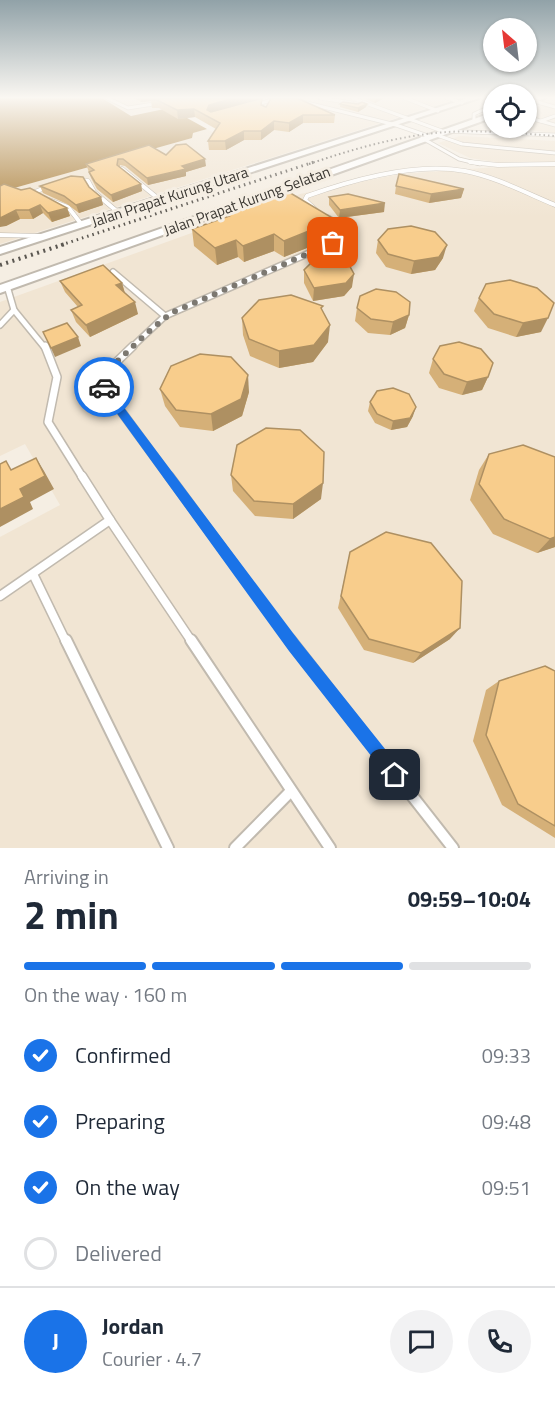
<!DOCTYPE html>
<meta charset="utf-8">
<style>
:root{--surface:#fff;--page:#f2f2f3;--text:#1f2937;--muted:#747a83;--line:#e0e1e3;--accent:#1a73e8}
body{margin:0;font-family:"Titillium Web",sans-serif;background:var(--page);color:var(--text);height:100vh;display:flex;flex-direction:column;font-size:22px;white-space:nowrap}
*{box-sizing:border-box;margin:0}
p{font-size:20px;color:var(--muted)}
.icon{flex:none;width:33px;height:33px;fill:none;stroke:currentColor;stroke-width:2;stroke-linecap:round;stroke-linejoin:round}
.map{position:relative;height:848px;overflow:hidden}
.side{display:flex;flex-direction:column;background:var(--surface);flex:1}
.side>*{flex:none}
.needle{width:39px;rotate:332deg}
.fabs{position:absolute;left:483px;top:18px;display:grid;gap:12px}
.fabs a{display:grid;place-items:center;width:54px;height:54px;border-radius:50%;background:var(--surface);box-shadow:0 2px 4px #0004;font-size:30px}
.pin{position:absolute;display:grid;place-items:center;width:51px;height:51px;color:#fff;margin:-26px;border-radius:12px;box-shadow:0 3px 9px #0006}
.courier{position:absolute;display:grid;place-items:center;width:60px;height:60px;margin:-30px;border:4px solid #1a73e8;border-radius:50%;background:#fff;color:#222;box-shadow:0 2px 8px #0007}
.overview em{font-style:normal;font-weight:700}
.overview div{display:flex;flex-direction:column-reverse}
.overview{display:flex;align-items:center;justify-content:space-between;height:102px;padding:0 24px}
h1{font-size:39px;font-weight:700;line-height:45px}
.bar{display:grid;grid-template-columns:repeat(4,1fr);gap:9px 6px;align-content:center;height:72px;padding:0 24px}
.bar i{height:8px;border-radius:4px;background:var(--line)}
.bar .on{background:var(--accent)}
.bar p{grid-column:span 4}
.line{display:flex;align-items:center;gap:15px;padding:0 24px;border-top:2px solid var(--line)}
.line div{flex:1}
.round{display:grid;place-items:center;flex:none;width:63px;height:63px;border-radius:32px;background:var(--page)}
ol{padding:0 24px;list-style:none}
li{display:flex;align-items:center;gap:18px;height:66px}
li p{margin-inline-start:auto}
li .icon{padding:6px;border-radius:50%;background:var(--accent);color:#fff;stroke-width:4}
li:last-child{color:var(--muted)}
li i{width:33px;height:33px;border:3px solid var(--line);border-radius:50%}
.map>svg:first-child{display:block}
.built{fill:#f1e5d3}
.water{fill:#b08848}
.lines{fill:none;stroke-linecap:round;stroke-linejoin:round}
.service-far5-casing{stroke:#c1baaf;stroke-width:4.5}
.service-far4-casing{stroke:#c1baaf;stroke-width:5}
.service-far3-casing{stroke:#c1baaf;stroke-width:8}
.service-far2-casing{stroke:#c1baaf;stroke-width:10}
.service-far1-casing{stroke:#c1baaf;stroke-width:11}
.service-casing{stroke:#c1baaf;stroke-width:14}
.tertiary-casing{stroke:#c1baaf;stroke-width:4}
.service-far5{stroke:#fff;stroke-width:3}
.service-far4{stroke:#fff;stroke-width:4}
.service-far3{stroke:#fff;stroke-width:5}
.service-far2{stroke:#fff;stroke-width:7}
.service-far1{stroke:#fff;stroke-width:8}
.service{stroke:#fff;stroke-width:10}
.tertiary{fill:#fff;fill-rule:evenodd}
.rail-far2{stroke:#5b5751;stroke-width:2;stroke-dasharray:1.5 3;stroke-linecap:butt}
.rail-far1{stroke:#5b5751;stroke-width:3;stroke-dasharray:1.5 4;stroke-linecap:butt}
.rail{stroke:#5b5751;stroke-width:4;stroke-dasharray:2 4.5;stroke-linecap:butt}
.wall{fill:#d5b078}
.shaded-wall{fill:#ae9062}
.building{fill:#f8cd8c;stroke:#ae9062;stroke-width:1.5}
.route{fill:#1a73e8}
.done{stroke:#7c7871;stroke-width:6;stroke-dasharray:0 10.8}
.labels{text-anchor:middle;stroke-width:6;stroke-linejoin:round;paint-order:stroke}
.far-street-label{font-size:15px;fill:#3b3833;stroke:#f5eee3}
</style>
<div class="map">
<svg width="555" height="848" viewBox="0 0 555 848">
<rect width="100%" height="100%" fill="#f5eee3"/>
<g class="built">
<polygon points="102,98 228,98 131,116"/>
<polygon points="273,98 459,98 0,244 0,192 192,138 193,133 207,129 216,134 307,108"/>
<polygon points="551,102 555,103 555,133 512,128 526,128 527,110"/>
<polygon points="460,136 555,141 555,848 0,848 0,537 60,505 25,444 0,456 0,302 300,194 400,174 497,167 495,162 470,158 438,143"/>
</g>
<polygon class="water" points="0,98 102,98 131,116 169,108 207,129 193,133 192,138 0,192"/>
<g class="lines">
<defs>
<g id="service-far5">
<polyline points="107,98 128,108 160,103"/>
<polyline points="287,98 396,125 428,136"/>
<polyline points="320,98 352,103"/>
<polyline points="352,98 442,131 555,135"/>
<polyline points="405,98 438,111"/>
<polyline points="447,98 462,103"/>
<polyline points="488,98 494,101"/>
<polyline points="534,101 555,107"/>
<polyline points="254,105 279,98"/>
<polyline points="526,117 555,125"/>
<polyline points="474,121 474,114 494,105"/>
<polyline points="541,121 555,116"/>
<polyline points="434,134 462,144 555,153"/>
<polyline points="422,138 459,159 480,164"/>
</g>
<g id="service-far4">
<polyline points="470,162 498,165 555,164"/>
<polyline points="122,169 160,200"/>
<polyline points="75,179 88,181 94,192 119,213"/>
<polyline points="47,187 35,192 36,195 68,207 82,225"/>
<path d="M316,210l-11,-10 2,-4c45,-16 110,-34 158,-25 31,6 61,22 90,34"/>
<polyline points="0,235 42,236"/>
<polyline points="326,245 338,240 342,230 340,224 328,217"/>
</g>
<g id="service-far3">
<polyline points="113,272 165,316 330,244"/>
<polyline points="7,286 14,310 45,348"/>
<polyline points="0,325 14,310"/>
<polyline points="131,348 165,316"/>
</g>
<g id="service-far2">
<polyline points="45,346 57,377 48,422 83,478"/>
<polyline points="133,346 104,374 104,388 170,478"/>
</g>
<g id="service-far1">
<polyline points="169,476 291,642"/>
<polyline points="110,520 192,642"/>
<polyline points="33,574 66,642"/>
<polyline points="0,596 110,520 82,476"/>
</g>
<g id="service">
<polyline points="66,640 168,848"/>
<polyline points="191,640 330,848"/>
<polyline points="290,640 453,848"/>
<polyline points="235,848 290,792"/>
</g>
<g id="tertiary">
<polygon points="468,98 479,98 0,254 0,247"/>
<polygon points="533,98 545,98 526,105 526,101"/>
<polygon points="494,112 494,117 0,293 0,285"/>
</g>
</defs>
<use href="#service-far5" class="service-far5-casing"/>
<use href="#service-far4" class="service-far4-casing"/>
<use href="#service-far3" class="service-far3-casing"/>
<use href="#service-far2" class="service-far2-casing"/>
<use href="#service-far1" class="service-far1-casing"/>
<use href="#service" class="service-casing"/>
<use href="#tertiary" class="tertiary-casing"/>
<use href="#service-far5" class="service-far5"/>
<use href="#service-far4" class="service-far4"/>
<use href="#service-far3" class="service-far3"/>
<use href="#service-far2" class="service-far2"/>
<use href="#service-far1" class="service-far1"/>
<use href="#service" class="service"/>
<use href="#tertiary" class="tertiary"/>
<path class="rail-far2" d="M309,164c41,-14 82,-26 126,-31 39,-4 81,0 120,3"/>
<polyline class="rail-far1" points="61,245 314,162"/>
<polyline class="rail" points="0,265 65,244"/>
</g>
<g class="wall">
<polygon points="134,98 264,98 262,99 262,105 266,107 270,101 270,98 335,115 334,123 303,123 289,132 274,130 261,140 244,140 226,150 209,150 208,141 216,129 195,117 178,119 159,108 152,108 151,101 141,102"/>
<polygon points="364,98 384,98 375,103"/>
<polygon points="340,104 367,104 366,107 358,112 340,107"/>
<polygon points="149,145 166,155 206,166 186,172 186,176 148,185 125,166 120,165 120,167 141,184 142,191 113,202 97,189 91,178 86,164"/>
<polygon points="0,186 67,208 70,216 52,222 43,213 33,219 20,219 6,226"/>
<polygon points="40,186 89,187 101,197 103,205 79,213 67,204 43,193"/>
<polygon points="396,186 464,189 461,198 429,203 395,194"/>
<polygon points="329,197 384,212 339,218 329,205"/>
<polygon points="224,213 335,237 284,257 274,251 244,262 238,257 217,265 194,246 192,229 225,218"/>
<polygon points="378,240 443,258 435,270 411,274 386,267 376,253"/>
<polygon points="304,270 352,287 344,296 313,301 304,283"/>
<polygon points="60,281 122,283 125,293 138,314 90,337 76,322 71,310 78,307 65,292"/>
<polygon points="479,298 541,332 516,337 488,328 474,311"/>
<polygon points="357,308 409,315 405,328 390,335 368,333 355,321"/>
<polygon points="322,311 328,342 313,362 279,368 250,356 243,335 242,318"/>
<polygon points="433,359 488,377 482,390 462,395 439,388 429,373"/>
<polygon points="160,389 249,392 242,416 213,431 180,427 165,406"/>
<polygon points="370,402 413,416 407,427 391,430 375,423 368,411"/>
<polygon points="489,454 555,457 555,547 537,553 493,534 470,500 479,470"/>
<polygon points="231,475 321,499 293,519 255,516 233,491"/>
<polygon points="350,552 450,639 413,663 364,650 338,608"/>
<polygon points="555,671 555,838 502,805 473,741 486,690 499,681"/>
</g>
<g class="shaded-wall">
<polygon points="141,98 169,98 151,100 151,101 141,102"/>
<polygon points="234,98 264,98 262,99 262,107 210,113 207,110 209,105"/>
<polygon points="376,98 384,98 375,103"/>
<polygon points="367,104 366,107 358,112 358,108"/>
<polygon points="194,109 195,117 178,119 177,110"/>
<polygon points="303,115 303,123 289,132 289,123"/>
<polygon points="274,121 274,130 261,140 261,131"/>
<polygon points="244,131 244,140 226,150 225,141"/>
<polygon points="205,159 206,166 186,172 186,176 148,185 147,178 182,166"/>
<polygon points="141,184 142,191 113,202 111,195"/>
<polygon points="464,189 461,198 429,203 431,194"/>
<polygon points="101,197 103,205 79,213 76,205"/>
<polygon points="385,203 384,212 339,218 340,210"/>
<polygon points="40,205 43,213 33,219 29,210"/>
<polygon points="67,208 70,216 52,222 48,213"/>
<polygon points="16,210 20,219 6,226 0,227 0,218"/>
<polygon points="336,220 335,237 284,257 284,241"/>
<polygon points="274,234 274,251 244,262 243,246"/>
<polygon points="236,240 238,257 217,265 215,248"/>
<polygon points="447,245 443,258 435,270 411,274 414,261"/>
<polygon points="354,274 352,287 344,296 313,301 314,288"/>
<polygon points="122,283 125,294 116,285"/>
<polygon points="135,302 138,314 90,337 86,325"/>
<polygon points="409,315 405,328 390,335 393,322"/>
<polygon points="548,318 541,332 516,337 523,323"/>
<polygon points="330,325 328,342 313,362 279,368 279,351"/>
<polygon points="78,337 81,346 55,357 51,348"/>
<polygon points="248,375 249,392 242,416 213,431 211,414"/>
<polygon points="488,377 482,390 462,395 467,382"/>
<polygon points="416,407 413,416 407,427 391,430 393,421"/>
<polygon points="36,458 44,471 54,489 30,502 33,509 0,527 0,509 20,489"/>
<polygon points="323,483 321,499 293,519 293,504"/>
<polygon points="555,537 555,547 537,553 550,539"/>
<polygon points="460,628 450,639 413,663 421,653"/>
</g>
<g class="building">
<polygon points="163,98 234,98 209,105 207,110 211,112 262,98 261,105 266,107 270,100 270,98 297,98 335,115 303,115 289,123 274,121 261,131 244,131 225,141 208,141 220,123 194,109 177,110 157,100 151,100"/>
<polygon points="343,102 358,104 362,102 367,104 358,108 340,104"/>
<polygon points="186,144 205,159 182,166 186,169 147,178 123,159 118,159 117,165 141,184 111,195 95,182 89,172 94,170 86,164 149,145 166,155 176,145"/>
<polygon points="399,174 464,189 431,194 396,186"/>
<polygon points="71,176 83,177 89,187 101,197 76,205 64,196 40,186"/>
<polygon points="4,184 21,190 30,188 67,208 48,213 40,205 29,210 16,210 0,218 0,186"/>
<polygon points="287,191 336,220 284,241 274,234 243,246 236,240 215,248 192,229 229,216 224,213"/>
<polygon points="348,194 385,203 340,210 329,197"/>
<polygon points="411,226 435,232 447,245 439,257 414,261 388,254 378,240 388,229"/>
<polygon points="331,258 348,263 354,274 346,283 314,288 304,270 313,261"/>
<polygon points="103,265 122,283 116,285 135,302 86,325 71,310 82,305 60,281"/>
<polygon points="510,280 537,288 554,303 548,318 523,323 494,314 479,298 486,284"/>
<polygon points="376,289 396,292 410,302 409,315 393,322 371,319 357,308 360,296"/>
<polygon points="291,295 323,306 321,308 330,325 314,345 279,351 249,339 242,318 259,300"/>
<polygon points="67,323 78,337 51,348 43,332"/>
<polygon points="459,342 481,349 493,363 488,377 467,382 444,374 433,359 440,346"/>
<polygon points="200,354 231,357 248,375 241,399 211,414 176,410 160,389 171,366"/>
<polygon points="393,388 409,394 416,407 410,418 393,421 377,414 370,402 377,391"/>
<polygon points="266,428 300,430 324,452 323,483 293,504 254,501 231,475 237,445"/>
<polygon points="523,445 555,457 555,537 550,539 504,519 479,484 489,454"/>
<polygon points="36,458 45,476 20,489 24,497 0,509 0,464 6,461 11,470"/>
<polygon points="386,532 431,543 462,581 460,628 421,653 369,639 341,596 350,552"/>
<polygon points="545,666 555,671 555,826 518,804 486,735 499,681"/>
</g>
<linearGradient id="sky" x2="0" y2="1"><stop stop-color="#91a2a8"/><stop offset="0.45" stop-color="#faf7f2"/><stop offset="1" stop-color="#faf7f2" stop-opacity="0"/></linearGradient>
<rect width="555" height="217" fill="url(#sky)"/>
<polygon class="route" points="104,384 107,385 299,641 401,769 403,775 401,780 395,782 390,780 289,651 100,390 100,385"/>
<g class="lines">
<polyline class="done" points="104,387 104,374 147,333 171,313 333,243"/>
</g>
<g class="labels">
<g class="far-street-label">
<text transform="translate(170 197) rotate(-18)" y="5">Jalan Prapat Kurung Utara</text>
<text transform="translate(247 201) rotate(-20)" y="5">Jalan Prapat Kurung Selatan</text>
</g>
</g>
</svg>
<div class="fabs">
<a><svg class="needle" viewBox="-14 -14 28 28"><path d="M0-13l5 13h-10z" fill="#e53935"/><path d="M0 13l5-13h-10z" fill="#747a83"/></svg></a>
<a><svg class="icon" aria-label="locate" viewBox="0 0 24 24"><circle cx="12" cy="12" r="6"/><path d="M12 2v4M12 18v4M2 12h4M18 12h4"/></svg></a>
</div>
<div class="pin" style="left:333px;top:243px;background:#ea580c"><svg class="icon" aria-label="bag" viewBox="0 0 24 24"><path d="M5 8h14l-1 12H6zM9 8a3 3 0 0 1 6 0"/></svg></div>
<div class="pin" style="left:395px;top:775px;background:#1f2937"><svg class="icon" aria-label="home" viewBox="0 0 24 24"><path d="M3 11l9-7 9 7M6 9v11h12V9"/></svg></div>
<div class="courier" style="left:104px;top:387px"><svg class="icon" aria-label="car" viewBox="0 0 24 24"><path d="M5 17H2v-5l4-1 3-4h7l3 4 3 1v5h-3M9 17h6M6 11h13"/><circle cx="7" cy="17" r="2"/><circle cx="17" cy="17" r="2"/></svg></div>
</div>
<section class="side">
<div class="overview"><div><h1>2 min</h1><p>Arriving in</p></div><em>09:59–10:04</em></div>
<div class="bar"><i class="on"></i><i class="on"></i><i class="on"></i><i></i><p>On the way · 160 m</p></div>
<ol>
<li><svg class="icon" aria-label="check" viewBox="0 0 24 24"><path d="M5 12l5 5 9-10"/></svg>Confirmed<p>09:33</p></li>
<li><svg class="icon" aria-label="check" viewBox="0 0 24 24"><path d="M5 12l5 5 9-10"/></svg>Preparing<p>09:48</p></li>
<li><svg class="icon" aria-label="check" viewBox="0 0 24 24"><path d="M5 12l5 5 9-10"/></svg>On the way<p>09:51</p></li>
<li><i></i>Delivered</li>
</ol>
<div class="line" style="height:108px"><b class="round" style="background:var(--accent);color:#fff">J</b><div><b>Jordan</b><p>Courier · 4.7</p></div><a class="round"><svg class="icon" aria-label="chat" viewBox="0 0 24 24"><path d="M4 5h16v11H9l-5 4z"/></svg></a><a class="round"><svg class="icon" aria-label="phone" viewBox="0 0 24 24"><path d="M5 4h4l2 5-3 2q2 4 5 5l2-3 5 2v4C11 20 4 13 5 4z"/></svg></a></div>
</section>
